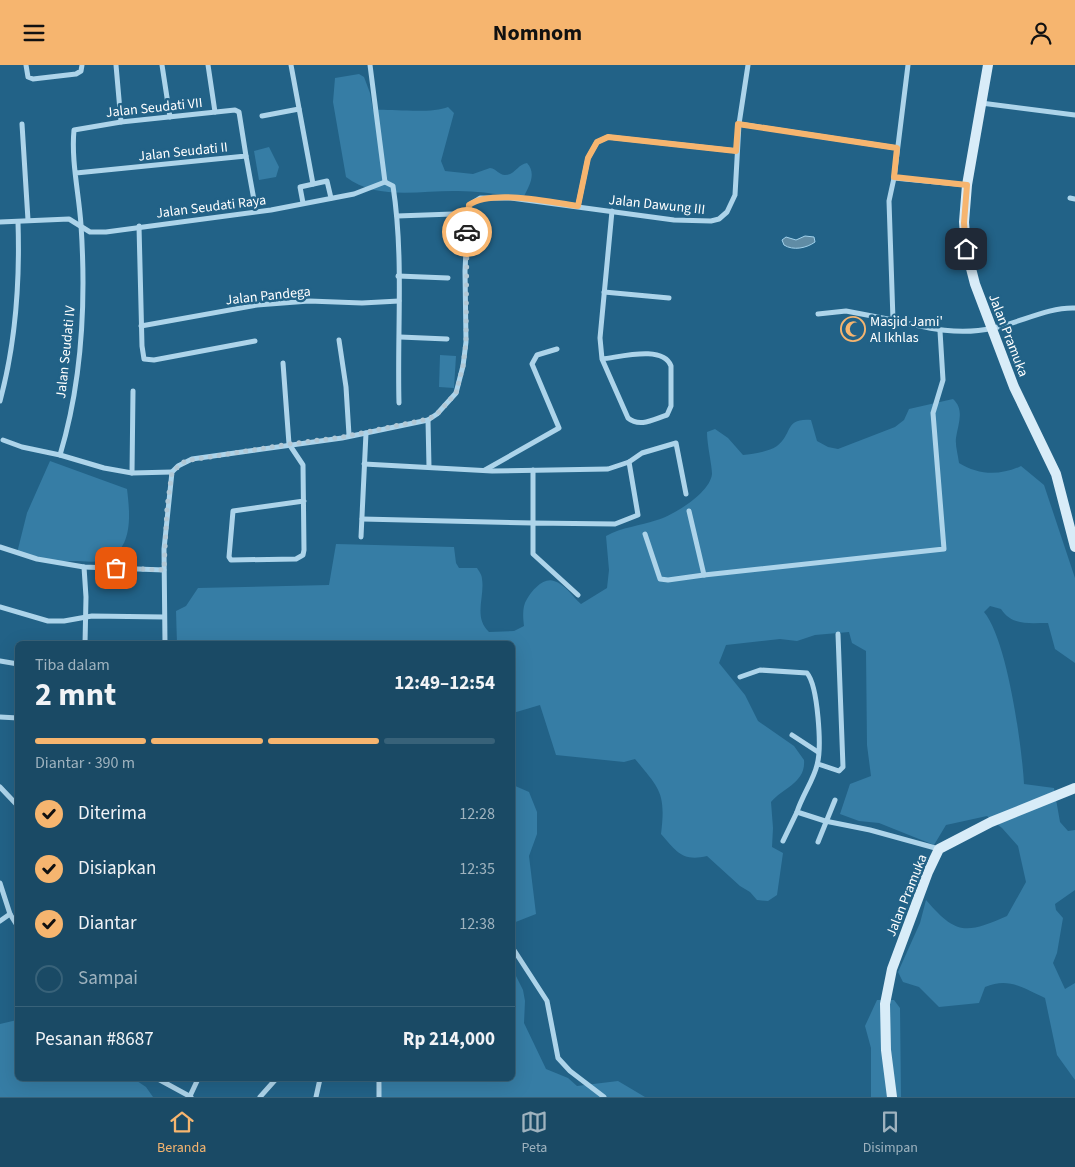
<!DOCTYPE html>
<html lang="id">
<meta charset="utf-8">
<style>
:root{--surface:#1a4a65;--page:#23516b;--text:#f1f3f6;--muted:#9fb3bf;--line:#386279;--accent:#f6b56f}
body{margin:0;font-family:"Source Sans 3",sans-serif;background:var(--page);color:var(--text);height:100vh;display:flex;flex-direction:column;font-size:19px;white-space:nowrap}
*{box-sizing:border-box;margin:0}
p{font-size:16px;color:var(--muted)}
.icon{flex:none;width:28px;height:28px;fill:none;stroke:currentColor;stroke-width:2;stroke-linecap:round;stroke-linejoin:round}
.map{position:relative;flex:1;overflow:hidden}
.side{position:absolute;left:15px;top:576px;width:500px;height:440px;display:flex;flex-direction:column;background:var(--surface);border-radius:8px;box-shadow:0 5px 20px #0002,0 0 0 1px var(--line)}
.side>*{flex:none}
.pin{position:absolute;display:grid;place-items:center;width:42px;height:42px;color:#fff;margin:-21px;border-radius:10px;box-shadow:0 2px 8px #0006}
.courier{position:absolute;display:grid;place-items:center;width:50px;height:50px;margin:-25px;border:4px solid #f6b56f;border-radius:50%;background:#fff;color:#222;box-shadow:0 1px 6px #0007}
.summary em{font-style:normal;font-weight:700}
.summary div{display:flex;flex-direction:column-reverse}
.summary{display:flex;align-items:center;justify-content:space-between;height:85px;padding:0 20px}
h1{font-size:32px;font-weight:700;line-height:38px}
.bar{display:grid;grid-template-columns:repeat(4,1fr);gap:8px 5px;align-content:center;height:60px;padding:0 20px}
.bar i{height:6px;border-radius:4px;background:var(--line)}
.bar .on{background:var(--accent)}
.bar p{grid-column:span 4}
.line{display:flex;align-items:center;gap:12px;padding:0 20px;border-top:1px solid var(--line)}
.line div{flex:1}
ol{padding:0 20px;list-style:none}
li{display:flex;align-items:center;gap:15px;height:55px}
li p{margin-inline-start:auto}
li .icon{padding:5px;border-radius:50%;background:var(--accent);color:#111;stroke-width:4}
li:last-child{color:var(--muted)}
li i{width:28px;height:28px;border:2px solid var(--line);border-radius:50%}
header{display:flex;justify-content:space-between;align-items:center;height:65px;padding:0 20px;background:var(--accent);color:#111;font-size:22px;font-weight:700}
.menu{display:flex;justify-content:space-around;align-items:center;height:70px;border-top:1px solid var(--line);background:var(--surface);font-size:14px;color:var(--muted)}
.menu a{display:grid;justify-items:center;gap:2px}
.menu .on{color:var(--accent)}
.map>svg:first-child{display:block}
.green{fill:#367da5}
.water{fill:#608ca5;stroke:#a1d1eb}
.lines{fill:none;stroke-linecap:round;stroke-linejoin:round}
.minor{stroke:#add4ea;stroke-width:5}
.secondary{stroke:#d8ecf8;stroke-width:10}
.done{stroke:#b2c8d5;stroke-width:5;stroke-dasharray:0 9}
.route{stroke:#f6b56f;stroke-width:6}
.labels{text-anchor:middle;stroke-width:5;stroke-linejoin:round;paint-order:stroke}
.street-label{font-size:14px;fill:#fff;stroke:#226287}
.poi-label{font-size:14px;fill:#fff;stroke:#226287;text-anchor:start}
</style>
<header><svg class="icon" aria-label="menu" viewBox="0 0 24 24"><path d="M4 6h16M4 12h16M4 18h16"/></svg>Nomnom<svg class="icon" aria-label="person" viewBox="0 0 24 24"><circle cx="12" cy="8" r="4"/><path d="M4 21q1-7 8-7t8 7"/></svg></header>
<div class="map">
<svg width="1075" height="1032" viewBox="0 0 1075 1032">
<rect width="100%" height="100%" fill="#226287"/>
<g class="green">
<path d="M359,9l5,3 6,16 3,17c19,-1 59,4 75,-3l6,6 -13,48 4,10 28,3 17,-6c7,1 9,7 15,7 10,0 13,-11 22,-12 10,11 2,23 -4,35 -21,-3 -43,-7 -65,-7 -35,-1 -82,10 -112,-14l-13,-75 2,-24z"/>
<polygon points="269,82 279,102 276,112 259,115 254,86"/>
<polygon points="440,290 456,291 454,323 439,322"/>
<path d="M953,334c12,11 5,25 3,39 -1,7 2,17 3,25 19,12 41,13 62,3l23,19 31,93v85l-20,-14 -7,-26c-19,0 -36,3 -47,-14l-11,-3 -6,6c23,27 38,134 40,172l30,4 6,34 8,9 7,-1v60l-20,14 1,6 7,8 -6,35 -4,10 12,26 10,-6v97l-18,-25 -12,-57c-22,-10 -36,-21 -60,-11l-6,16 -40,4 -20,-20 -16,-5 -5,-10 22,-49 6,-23c30,35 40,34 81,16l19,-34 -8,-36 -16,-18 -15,-12 -41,9 -12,20 -55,-22 -20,-2 -19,-7 10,-30 21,-8 -4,-31 -1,-94 -14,-8 -3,-11 -34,3 -18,6 -17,-2 -54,6 -7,18 26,32 13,26 36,25 10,14c2,23 -22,28 -33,42l2,26 -1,19 11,6 -6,42 -9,6 -11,-1 -7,-8 -10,-6 -33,-30c-25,6 -31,-5 -46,-22 5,-41 -1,-45 -26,-75l-11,3 -68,-7 -16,-50 -27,8 -1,-69h-335l-1,-33 10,-5 12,-18 131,-3 7,-41 118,3 2,16 3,5h18c2,3 5,7 5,11 3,18 -9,38 7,53l25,-1 10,-5c-1,-8 -2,-20 3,-27 5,-9 17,-22 27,-18 11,3 19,16 27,23l26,-16 2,-18 -3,-34c16,-9 34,-10 51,-16 17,-5 53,-27 55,-46 0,-9 -5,-29 -5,-42l8,-3 13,9 15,17c10,-1 25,-3 34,-9 16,-12 7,-28 34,-26l6,21 11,6 10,2 57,-22 9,-7 5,-11z"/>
<path d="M50,396l77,28c3,24 7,62 -23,71 -8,3 -21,1 -31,1 -21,1 -36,2 -56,-8l10,-40z"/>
<polygon points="513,720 529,727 537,747 537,769 529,791 536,849 513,858"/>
<polygon points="513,905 523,925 525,936 524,958 546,1004 568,1013 577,1021 618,1016 645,1032 380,1032 382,1014 512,1014"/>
<polygon points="877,935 894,935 900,943 901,1032 871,1032 871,983 865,961"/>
<polygon points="17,955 18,1014 134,1014 146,1022 153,1032 0,1032 0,959"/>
</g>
<path class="water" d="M805,171l9,1 1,5c-8,6 -22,9 -31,3l-2,-5 4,-3 10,3z"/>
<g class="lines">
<g class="minor">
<polyline points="26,0 28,12 33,14 76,9 81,6 82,0"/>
<polyline points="116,0 121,57"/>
<polyline points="162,0 170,52"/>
<polyline points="208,0 215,47"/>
<polyline points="291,0 313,119"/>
<polyline points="370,0 385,117"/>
<path d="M908,0l-14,113 -5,23 4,119c34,8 65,16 100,8 27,-5 54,-21 82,-20"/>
<polyline points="981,38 1075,50"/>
<polyline points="262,51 299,44"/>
<polyline points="22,59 28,155"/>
<polyline points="739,59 897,83"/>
<polyline points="246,91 256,146"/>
<path d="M76,108l170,-17 -7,-44 -4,-2 -114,12 -47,8c-3,31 5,64 7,95 5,75 1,157 -21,230l44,13 28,5 40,-1"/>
<polyline points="894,113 967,120"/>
<polyline points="1070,133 1075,134"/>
<polyline points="303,138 300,122 327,116 331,133"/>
<polyline points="578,141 588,93 597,77 608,72 737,86"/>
<polyline points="397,151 453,149"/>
<path d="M0,157l69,-3 21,13h16l165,-22 83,-16 31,-12 8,4c11,71 4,145 6,217"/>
<polyline points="139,161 142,281 144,294 154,295 255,276"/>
<polyline points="398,211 448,213"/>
<polyline points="604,227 669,233"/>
<polyline points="818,249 846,246 893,255"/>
<polyline points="141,261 257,240 309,236 362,238 399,236"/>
<polyline points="400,272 447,274"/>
<polyline points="339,275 346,322 349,370"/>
<path d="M602,294c19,-2 61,-14 69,7v40l-4,9c-13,4 -27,13 -39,3l-26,-59 -2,-21 12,-127"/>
<polyline points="283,298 289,379 303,400 304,485 303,490 296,494 231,495 229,492 233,446 304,436"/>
<path d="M0,336c16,-59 20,-118 18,-179"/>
<polyline points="428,355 429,402"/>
<polyline points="3,375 22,382 60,390"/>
<polyline points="364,399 492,406 608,404 629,397 642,388 676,378 686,429"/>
<polyline points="485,405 559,363 532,299 537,290 557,284"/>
<polyline points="132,408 133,326"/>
<polyline points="689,446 704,510 944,484 933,348 943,315 940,266"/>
<polyline points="362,454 533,458 533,405"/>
<polyline points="645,469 660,514 668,515 704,510"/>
<polyline points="361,472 366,368"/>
<polyline points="0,482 37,494 84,502 164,505"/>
<polyline points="84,502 86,532 85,579"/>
<polyline points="578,530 533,489 533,458 615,459 638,450 629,397"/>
<polyline points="0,542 48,556 64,556 92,551 164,552"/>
<polyline points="165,579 164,484 172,407 178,401 192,394 342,373 428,355 437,349 456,328 463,301 466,277 465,206 468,144 469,140 480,133 511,133 674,155 711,156 719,154 727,147 735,130 739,59 748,0"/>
<polyline points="0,596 18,599"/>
<path d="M740,612l20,-7 47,3c11,13 15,75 10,92 -3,14 -15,31 -20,47l28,9 45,9 69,19"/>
<polyline points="0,652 18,653"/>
<polyline points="792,670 818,687"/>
<polyline points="818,699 839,706 843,702 838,569"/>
<polyline points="0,722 18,741"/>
<polyline points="783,776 797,747"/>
<polyline points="818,777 835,735"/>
<polyline points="0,818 10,849 18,862"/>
<polyline points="0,856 10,849"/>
<polyline points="512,882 547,936 558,993 570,1006 604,1032"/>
<polyline points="158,1014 191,1032"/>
<polyline points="190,1031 198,1014"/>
<polyline points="260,1032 276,1014"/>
<polyline points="316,1032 320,1014"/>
<polyline points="379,1032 379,1014"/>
</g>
<g class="secondary">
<polyline points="988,0 967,120 964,157 966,184 975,219 1014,322 1056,409 1075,482"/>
<polyline points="892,1032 886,985 885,939 892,904 928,807 939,784 991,757 1075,723"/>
</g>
</g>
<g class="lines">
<polyline class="done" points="116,503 164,505 167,442 172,407 185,396 289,379 342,372 428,354 437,349 456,328 463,301 466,277 467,167"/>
<path class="route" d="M467,167l2,-27c22,-16 82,-3 109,1l10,-48 9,-16 11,-5 128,14 2,-27 159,24 -3,29 73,8 -3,38 2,26"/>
</g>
<defs>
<symbol id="mosque-ring" viewBox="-11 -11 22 22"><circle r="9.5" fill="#226287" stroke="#f6b56f" stroke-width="1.5"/><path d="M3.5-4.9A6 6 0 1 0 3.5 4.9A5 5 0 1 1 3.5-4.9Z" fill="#f6b56f"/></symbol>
</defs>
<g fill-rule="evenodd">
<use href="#mosque-ring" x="839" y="250" width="28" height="28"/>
</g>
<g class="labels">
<g class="street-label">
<text transform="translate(154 42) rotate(-6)" y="5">Jalan Seudati VII</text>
<text transform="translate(183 86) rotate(-6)" y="5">Jalan Seudati II</text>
<text transform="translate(657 139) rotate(6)" y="5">Jalan Dawung III</text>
<text transform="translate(211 141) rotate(-7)" y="5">Jalan Seudati Raya</text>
<text transform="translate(268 230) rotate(-6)" y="5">Jalan Pandega</text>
<text transform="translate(1009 270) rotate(69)" y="5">Jalan Pramuka</text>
<text transform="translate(65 287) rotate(-84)" y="5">Jalan Seudati IV</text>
<text transform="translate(906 830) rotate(-68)" y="5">Jalan Pramuka</text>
</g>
<g class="poi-label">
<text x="870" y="261">Masjid Jami'<tspan x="870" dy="16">Al Ikhlas</tspan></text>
</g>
</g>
</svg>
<div class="pin" style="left:116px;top:503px;background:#ea580c"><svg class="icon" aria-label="bag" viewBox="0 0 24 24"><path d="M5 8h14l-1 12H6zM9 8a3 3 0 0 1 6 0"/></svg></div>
<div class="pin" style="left:966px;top:184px;background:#1f2937"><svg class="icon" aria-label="home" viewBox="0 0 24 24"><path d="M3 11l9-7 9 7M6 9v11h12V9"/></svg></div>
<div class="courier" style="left:467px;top:167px"><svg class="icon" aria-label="car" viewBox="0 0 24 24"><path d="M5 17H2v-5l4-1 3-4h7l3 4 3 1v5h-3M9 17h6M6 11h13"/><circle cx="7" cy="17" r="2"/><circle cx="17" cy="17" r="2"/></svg></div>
<section class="side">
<div class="summary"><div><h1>2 mnt</h1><p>Tiba dalam</p></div><em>12:49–12:54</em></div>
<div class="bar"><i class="on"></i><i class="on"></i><i class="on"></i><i></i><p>Diantar · 390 m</p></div>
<ol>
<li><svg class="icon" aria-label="check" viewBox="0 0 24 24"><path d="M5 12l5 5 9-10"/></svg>Diterima<p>12:28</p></li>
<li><svg class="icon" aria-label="check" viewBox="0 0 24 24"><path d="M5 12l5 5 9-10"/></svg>Disiapkan<p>12:35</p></li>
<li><svg class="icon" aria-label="check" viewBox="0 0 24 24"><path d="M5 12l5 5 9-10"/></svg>Diantar<p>12:38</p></li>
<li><i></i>Sampai</li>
</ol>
<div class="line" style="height:65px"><div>Pesanan #8687</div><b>Rp 214,000</b></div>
</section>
</div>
<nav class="menu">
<a class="on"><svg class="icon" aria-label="home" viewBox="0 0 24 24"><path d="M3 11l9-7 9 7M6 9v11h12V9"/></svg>Beranda</a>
<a><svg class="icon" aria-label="map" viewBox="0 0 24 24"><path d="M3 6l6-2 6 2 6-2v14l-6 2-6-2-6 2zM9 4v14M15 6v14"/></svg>Peta</a>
<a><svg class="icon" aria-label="saved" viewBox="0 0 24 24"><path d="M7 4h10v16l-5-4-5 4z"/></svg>Disimpan</a>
</nav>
